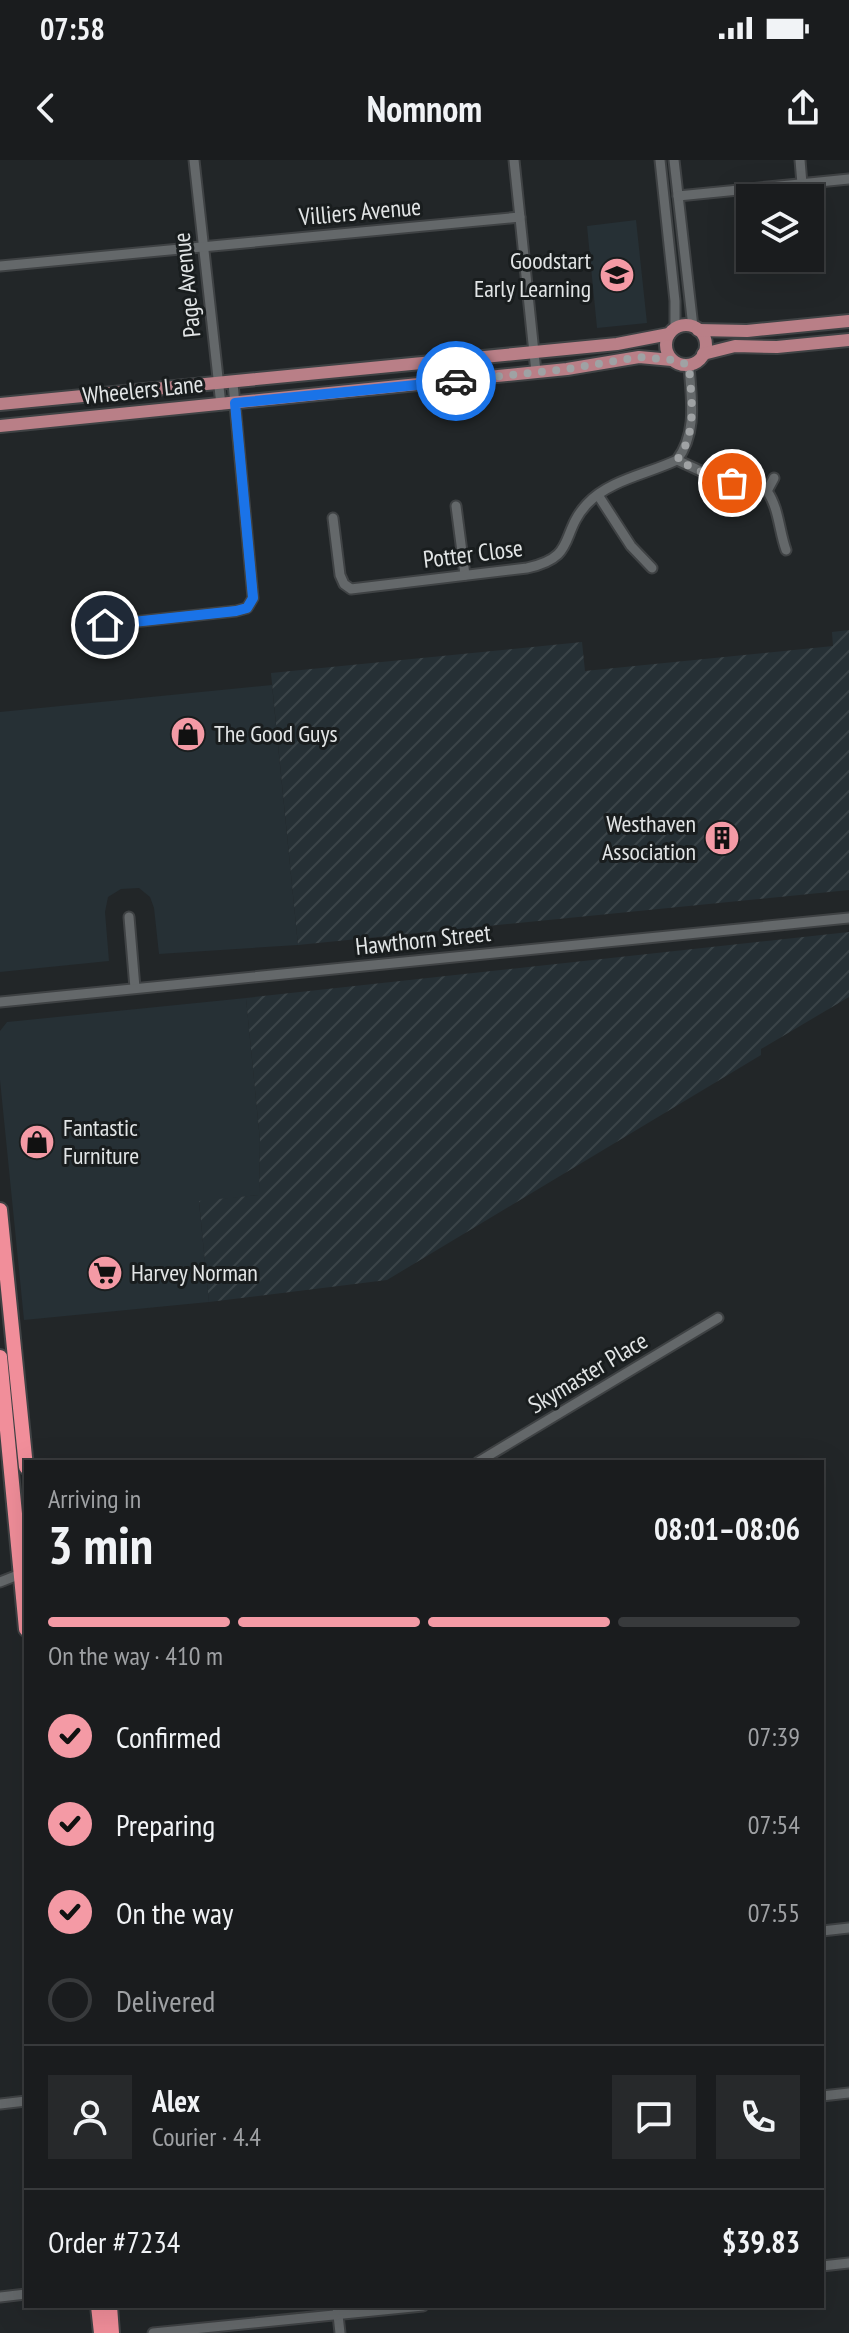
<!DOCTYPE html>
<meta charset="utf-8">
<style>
:root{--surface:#1a1c1e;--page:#27292b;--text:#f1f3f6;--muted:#9fa1a4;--line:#383a3c;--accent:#f49aa5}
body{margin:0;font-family:"PT Sans Narrow",sans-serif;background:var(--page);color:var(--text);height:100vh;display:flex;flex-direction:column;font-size:30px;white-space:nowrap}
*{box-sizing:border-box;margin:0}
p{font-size:26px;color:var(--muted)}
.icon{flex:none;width:44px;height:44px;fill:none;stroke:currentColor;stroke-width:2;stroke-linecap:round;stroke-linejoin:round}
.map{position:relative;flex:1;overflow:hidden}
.panel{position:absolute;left:24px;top:1300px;width:800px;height:848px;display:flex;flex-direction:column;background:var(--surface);border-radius:0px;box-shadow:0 8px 32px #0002,0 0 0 2px var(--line)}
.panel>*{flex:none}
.buttons{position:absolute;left:736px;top:24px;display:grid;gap:16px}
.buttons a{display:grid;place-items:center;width:88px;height:88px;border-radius:0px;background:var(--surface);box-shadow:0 8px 32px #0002,0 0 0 2px var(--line);font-size:40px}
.pin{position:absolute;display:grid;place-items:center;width:68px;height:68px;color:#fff;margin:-34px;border:4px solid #fff;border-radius:50%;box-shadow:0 2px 8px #0007}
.courier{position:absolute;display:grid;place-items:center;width:80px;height:80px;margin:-40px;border:6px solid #1a73e8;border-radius:50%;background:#fff;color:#222;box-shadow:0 2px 10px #0007}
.overview em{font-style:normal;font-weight:700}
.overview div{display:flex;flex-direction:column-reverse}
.overview{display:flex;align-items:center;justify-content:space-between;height:136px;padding:0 24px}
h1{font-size:52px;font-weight:700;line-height:60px}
.bar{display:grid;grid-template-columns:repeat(4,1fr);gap:12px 8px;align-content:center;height:96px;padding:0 24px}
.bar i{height:10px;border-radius:6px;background:var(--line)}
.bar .selected{background:var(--accent)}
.bar p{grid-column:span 4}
.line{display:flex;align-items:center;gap:20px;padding:0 24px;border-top:2px solid var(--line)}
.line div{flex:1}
.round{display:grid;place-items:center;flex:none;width:84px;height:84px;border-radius:0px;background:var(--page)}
ol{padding:0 24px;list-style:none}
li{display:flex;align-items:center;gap:24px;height:88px}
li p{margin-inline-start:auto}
li .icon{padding:8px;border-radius:50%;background:var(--accent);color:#111;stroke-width:4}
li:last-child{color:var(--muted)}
li i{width:44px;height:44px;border:4px solid var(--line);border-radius:50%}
.status{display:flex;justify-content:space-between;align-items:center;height:56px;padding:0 40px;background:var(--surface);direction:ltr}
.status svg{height:22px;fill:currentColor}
header{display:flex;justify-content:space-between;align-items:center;height:104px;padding:0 24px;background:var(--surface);font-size:36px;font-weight:700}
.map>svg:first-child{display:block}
.built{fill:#263035}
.industrial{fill:url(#industrial-furrows)}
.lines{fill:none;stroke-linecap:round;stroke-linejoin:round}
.minor-casing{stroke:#3f4244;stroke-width:13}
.major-casing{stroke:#3f4244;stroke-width:16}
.highway-casing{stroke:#3f4244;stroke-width:18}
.minor{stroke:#64686a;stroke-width:9}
.major{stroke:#b97f87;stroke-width:12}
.highway{stroke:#f18e9a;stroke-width:14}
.done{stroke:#9fa2a4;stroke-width:8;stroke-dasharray:0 14.4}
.route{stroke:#1a73e8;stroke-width:10}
.labels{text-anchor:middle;stroke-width:6;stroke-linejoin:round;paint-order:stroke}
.street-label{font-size:24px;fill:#e2e5e6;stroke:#191d1e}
.poi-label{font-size:24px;fill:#e2e5e6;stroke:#191d1e;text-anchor:start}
</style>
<div class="status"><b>07:58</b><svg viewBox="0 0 49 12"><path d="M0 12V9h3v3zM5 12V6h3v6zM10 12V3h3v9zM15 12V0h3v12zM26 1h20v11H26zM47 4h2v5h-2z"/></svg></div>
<header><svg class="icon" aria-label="back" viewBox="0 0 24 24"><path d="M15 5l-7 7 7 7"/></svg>Nomnom<svg class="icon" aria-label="share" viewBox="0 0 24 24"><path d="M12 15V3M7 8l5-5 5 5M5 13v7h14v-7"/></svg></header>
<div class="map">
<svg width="849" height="2173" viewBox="0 0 849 2173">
<defs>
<pattern id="industrial-furrows" width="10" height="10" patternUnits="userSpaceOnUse" patternTransform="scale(2)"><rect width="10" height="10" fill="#263035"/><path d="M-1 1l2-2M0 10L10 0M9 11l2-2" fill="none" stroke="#3b4448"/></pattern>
</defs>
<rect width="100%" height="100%" fill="#222628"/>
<g class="built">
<polygon points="636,60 647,163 597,168 587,66"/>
<polygon points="272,525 298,785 159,794 154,748 150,737 139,728 121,729 108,737 105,752 109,801 0,812 0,552"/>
<polygon points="246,838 260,980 259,1035 199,1042 209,1142 24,1160 0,920 0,871 7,862"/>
</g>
<g class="industrial">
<polygon points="849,470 849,730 298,785 271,513 582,482 585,511 833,486 832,472"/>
<polygon points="849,772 849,837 761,889 761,895 387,1120 209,1142 199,1041 259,1035 260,980 246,838"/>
</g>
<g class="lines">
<defs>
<g id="minor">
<polyline points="194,0 221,245"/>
<polyline points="514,0 536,212"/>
<polyline points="660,0 675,141 675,168"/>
<polyline points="674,0 693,167"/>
<polyline points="800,0 802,24"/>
<polyline points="678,36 849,19"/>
<polyline points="0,106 520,57"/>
<path d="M677,300l43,20 47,11c12,17 12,40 19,59"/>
<polyline points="767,331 774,318"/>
<polyline points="598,335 631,386 652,408"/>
<polyline points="456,346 465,415"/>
<path d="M333,358l7,57 4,9 7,5 176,-21c51,-11 32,-34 60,-64 22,-24 61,-30 90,-44 21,-28 14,-62 12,-95"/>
<polyline points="105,465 236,451 247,448 253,438 233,223"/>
<polyline points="129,757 135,828"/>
<polyline points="0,842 849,758"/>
<polyline points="478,1302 718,1158"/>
<polyline points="0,1422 23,1413"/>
<polyline points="822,1771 849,1768"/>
<polyline points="822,1936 849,1933"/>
<polyline points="0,1944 26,1941"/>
<polyline points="822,2106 849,2103"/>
<polyline points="0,2137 26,2134"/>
<polyline points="337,2146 340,2173"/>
<polyline points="153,2173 423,2146"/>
</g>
<g id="major">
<circle cx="686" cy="185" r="20"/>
<polyline points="698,170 747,171 849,161"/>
<polyline points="703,194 735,186 777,187 849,180"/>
<polyline points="0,244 617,184 669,174"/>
<polyline points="0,266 567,209 639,197 672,200"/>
</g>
<g id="highway">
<polyline points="0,1050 26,1307"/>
<polyline points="0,1197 26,1469"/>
<polyline points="98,2146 101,2173"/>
<polyline points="110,2146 112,2173"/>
</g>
</defs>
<use href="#minor" class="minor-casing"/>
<use href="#major" class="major-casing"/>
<use href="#highway" class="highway-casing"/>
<use href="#minor" class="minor"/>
<use href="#major" class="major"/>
<use href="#highway" class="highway"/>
</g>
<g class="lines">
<path class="done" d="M456,221l111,-12 72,-12 33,3 17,5c2,33 9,67 -12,95l31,15 24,8"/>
<polyline class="route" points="105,465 236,451 247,448 253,438 235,243 456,221"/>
</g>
<defs>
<symbol id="school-disc" viewBox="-11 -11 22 22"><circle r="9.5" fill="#f49aa5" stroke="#191d1e"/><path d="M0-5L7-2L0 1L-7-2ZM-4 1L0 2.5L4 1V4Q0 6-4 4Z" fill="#111"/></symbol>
<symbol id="shop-disc" viewBox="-11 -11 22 22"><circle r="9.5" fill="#f49aa5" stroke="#191d1e"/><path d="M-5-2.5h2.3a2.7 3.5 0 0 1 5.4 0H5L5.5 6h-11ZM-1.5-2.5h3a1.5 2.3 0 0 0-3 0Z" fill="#111"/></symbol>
<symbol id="building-disc" viewBox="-11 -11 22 22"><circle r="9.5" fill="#f49aa5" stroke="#191d1e"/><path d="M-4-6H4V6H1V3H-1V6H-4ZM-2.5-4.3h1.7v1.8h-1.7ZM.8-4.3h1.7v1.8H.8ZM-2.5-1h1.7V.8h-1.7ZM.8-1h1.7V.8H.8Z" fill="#111"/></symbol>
<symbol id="supermarket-disc" viewBox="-11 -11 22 22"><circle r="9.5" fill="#f49aa5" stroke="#191d1e"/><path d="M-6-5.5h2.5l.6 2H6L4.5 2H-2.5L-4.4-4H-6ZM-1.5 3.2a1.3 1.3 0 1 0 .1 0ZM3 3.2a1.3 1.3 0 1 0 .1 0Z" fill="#111"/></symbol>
</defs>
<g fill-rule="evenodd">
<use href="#school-disc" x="597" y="95" width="40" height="40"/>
<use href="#shop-disc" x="168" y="554" width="40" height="40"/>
<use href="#building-disc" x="702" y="658" width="40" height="40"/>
<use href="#shop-disc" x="17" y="962" width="40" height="40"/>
<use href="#supermarket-disc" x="85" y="1093" width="40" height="40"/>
</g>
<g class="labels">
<g class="street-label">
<text transform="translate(360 52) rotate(-5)" y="8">Villiers Avenue</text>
<text transform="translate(187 125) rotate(-96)" y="8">Page Avenue</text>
<text transform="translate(143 230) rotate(-6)" y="8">Wheelers Lane</text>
<text transform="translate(473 394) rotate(-7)" y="8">Potter Close</text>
<text transform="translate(423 780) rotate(-6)" y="8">Hawthorn Street</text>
<text transform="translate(588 1213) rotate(-31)" y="8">Skymaster Place</text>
</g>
<g class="poi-label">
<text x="591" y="109" text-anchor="end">Goodstart<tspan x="591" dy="28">Early Learning</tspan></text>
<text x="214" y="582">The Good Guys</text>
<text x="696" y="672" text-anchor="end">Westhaven<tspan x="696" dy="28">Association</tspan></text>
<text x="63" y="976">Fantastic<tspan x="63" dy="28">Furniture</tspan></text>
<text x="131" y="1121">Harvey Norman</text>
</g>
</g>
</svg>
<div class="buttons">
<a><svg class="icon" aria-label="layers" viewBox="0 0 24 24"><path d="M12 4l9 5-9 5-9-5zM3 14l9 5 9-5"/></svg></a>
</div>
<div class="pin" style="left:732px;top:323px;background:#ea580c"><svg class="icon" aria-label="bag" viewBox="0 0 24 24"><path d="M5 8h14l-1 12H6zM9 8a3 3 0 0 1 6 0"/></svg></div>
<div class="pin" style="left:105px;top:465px;background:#1f2937"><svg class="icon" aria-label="home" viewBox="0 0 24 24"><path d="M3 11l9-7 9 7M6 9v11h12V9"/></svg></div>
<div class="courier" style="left:456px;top:221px"><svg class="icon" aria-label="car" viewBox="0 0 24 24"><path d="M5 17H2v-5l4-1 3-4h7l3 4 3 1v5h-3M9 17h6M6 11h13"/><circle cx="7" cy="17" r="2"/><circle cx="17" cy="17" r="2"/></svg></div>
<section class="panel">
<div class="overview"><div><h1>3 min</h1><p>Arriving in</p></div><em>08:01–08:06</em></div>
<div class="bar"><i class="selected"></i><i class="selected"></i><i class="selected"></i><i></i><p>On the way · 410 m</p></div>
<ol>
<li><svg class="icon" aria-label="check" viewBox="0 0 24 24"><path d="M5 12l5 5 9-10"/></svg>Confirmed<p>07:39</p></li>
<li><svg class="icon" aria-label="check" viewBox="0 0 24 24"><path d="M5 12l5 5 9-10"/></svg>Preparing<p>07:54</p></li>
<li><svg class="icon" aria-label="check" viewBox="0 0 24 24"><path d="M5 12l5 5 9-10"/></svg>On the way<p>07:55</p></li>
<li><i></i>Delivered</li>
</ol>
<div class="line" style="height:144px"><a class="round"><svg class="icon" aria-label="person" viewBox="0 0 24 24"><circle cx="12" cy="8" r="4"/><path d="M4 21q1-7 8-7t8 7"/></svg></a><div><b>Alex</b><p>Courier · 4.4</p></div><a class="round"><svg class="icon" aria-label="chat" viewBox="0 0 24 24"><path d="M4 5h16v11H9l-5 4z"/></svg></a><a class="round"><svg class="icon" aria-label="phone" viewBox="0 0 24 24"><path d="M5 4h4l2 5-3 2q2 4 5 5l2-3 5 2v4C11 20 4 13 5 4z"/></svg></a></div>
<div class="line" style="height:104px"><div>Order #7234</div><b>$39.83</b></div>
</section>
</div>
